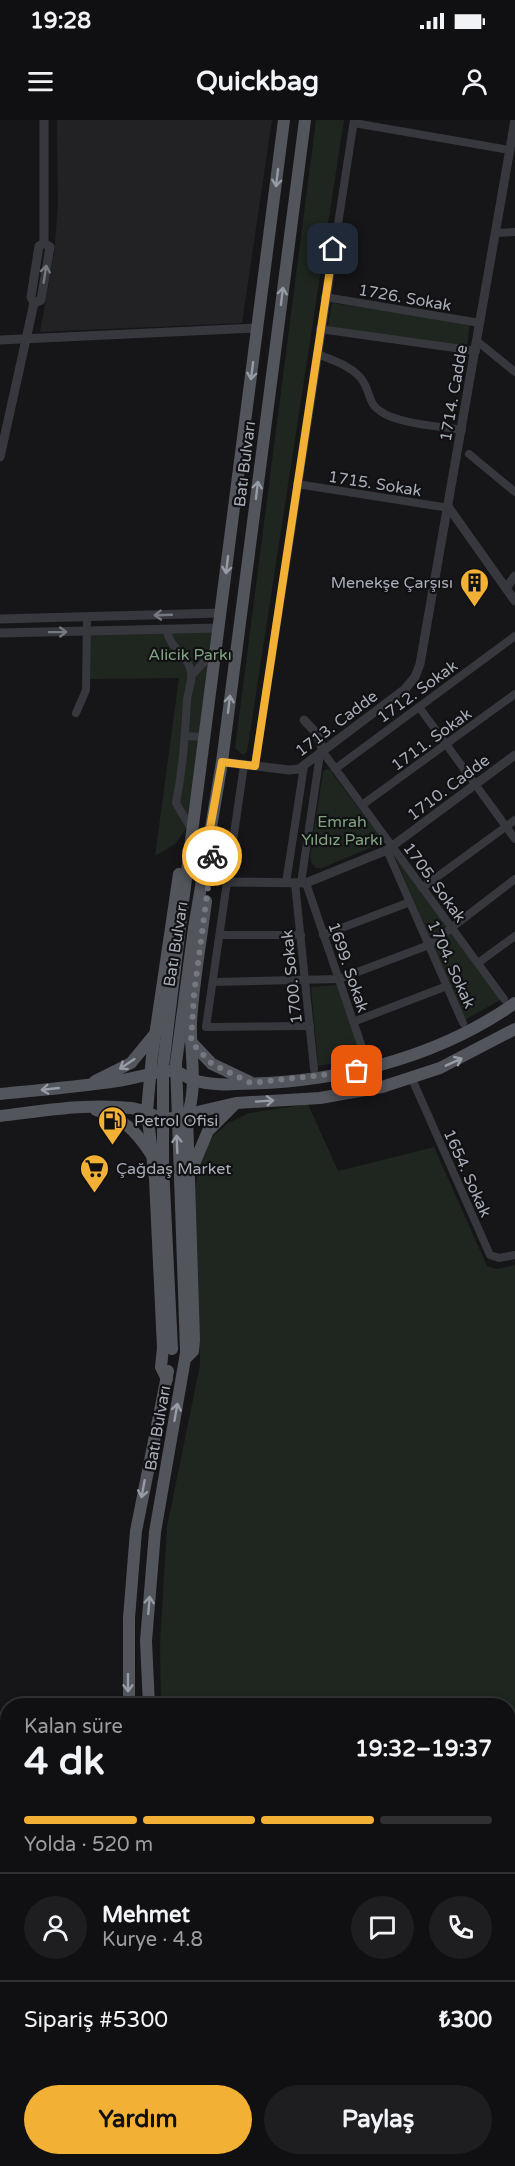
<!DOCTYPE html>
<html lang="tr">
<meta charset="utf-8">
<style>
:root{--surface:#101012;--page:#1e1e20;--text:#f1f3f6;--muted:#9c9d9f;--line:#303032;--accent:#f2b134}
body{margin:0;font-family:"Varela Round",sans-serif;background:var(--page);color:var(--text);height:100vh;display:flex;flex-direction:column;font-size:22px;white-space:nowrap}
*{box-sizing:border-box;margin:0}
p{font-size:20px;color:var(--muted)}
.icon{flex:none;width:33px;height:33px;fill:none;stroke:currentColor;stroke-width:2;stroke-linecap:round;stroke-linejoin:round}
.map{position:relative;flex:1;overflow:hidden}
.side{position:absolute;left:0px;top:1578px;width:516px;height:468px;display:flex;flex-direction:column;background:var(--surface);border-radius:24px 24px 0 0;box-shadow:0 3px 9px #0003,0 0 0 2px var(--line)}
.side>*{flex:none}
.pin{position:absolute;display:grid;place-items:center;width:51px;height:51px;color:#fff;margin:-26px;border-radius:12px;box-shadow:0 3px 9px #0006}
.courier{position:absolute;display:grid;place-items:center;width:60px;height:60px;margin:-30px;border:4px solid #f2b134;border-radius:50%;background:#fff;color:#222;box-shadow:0 2px 8px #0007}
.summary em{font-style:normal;font-weight:700}
.summary div{display:flex;flex-direction:column-reverse}
.summary{display:flex;align-items:center;justify-content:space-between;height:102px;padding:0 24px}
h1{font-size:39px;font-weight:700;line-height:45px}
.bar{display:grid;grid-template-columns:repeat(4,1fr);gap:9px 6px;align-content:center;height:72px;padding:0 24px}
.bar i{height:8px;border-radius:4px;background:var(--line)}
.bar .selected{background:var(--accent)}
.bar p{grid-column:span 4}
.line{display:flex;align-items:center;gap:15px;padding:0 24px;border-top:2px solid var(--line)}
.line div{flex:1}
.round{display:grid;place-items:center;flex:none;width:63px;height:63px;border-radius:32px;background:var(--page)}
.button{display:flex;gap:12px;margin-top:auto;padding:12px 24px}
.button a{flex:1;height:69px;border-radius:36px;background:var(--accent);color:#111;font-size:24px;font-weight:700;line-height:69px;text-align:center}
.button a+a{background:var(--page);color:var(--text)}
.status{display:flex;justify-content:space-between;align-items:center;height:42px;padding:0 30px;background:var(--surface);direction:ltr}
.status svg{height:16px;fill:currentColor}
header{display:flex;justify-content:space-between;align-items:center;height:78px;padding:0 24px;background:var(--surface);font-size:27px;font-weight:700}
.map>svg:first-child{display:block}
.built{fill:#222225}
.green{fill:#1e261f}
.lines{fill:none;stroke-linecap:round;stroke-linejoin:round}
.minor{stroke:#37383d;stroke-width:8}
.tertiary{stroke:#37383d;stroke-width:9}
.primary{stroke:#53555c;stroke-width:12}
.primary-bridge{stroke:#53555c;stroke-width:12}
.oneway{stroke:#979ba6}
.oneway2{stroke:#757881}
.done{stroke:#757880;stroke-width:6;stroke-dasharray:0 10.8}
.route{stroke:#f2b134;stroke-width:8}
.labels{text-anchor:middle;stroke-width:4.5;stroke-linejoin:round;paint-order:stroke}
.street-label{font-size:16px;fill:#a8adb8;stroke:#111113}
.poi-label{font-size:16px;fill:#a8adb8;stroke:#111113;text-anchor:start}
.park-label{font-size:16px;fill:#7fa381;stroke:#111113}
</style>
<div class="status"><b>19:28</b><svg viewBox="0 0 49 12"><path d="M0 12V9h3v3zM5 12V6h3v6zM10 12V3h3v9zM15 12V0h3v12zM26 1h20v11H26zM47 4h2v5h-2z"/></svg></div>
<header><svg class="icon" aria-label="menu" viewBox="0 0 24 24"><path d="M4 6h16M4 12h16M4 18h16"/></svg>Quickbag<svg class="icon" aria-label="person" viewBox="0 0 24 24"><circle cx="12" cy="8" r="4"/><path d="M4 21q1-7 8-7t8 7"/></svg></header>
<div class="map">
<svg width="515" height="2046" viewBox="0 0 515 2046">
<rect width="100%" height="100%" fill="#161618"/>
<polygon class="built" points="57,0 272,0 242,203 40,212 54,135 58,85"/>
<g class="green">
<polygon points="316,0 344,0 247,632 243,635 235,628"/>
<polygon points="332,183 470,203 467,227 328,206"/>
<polygon points="219,508 189,705 175,724 155,736 179,558 88,559 87,511"/>
<polygon points="326,649 330,650 384,722 322,748 316,748 311,742 310,736 323,652"/>
<polygon points="395,736 447,805 430,819"/>
<polygon points="450,809 502,879 465,900 432,824"/>
<polygon points="338,865 362,938 318,946 311,867"/>
<polygon points="308,984 338,1051 434,1027 487,1146 497,1149 515,1145 515,2046 252,2046 256,2038 508,2038 508,1586 161,1586 160,1523 167,1407 200,1245 195,1068 201,1036 214,1015 228,1003 249,993"/>
</g>
<g class="lines">
<g class="minor">
<polyline points="354,3 510,30"/>
<polyline points="496,113 515,112"/>
<polyline points="325,177 480,203"/>
<polyline points="320,209 476,231"/>
<polyline points="477,221 515,252"/>
<path d="M317,234c15,6 39,13 47,29 6,10 5,21 16,28 18,13 59,15 82,19"/>
<polyline points="469,334 515,372"/>
<polyline points="297,364 449,388"/>
<path d="M167,509c1,18 18,23 23,39 4,10 -2,22 -3,32 -2,35 -4,68 -11,103l13,22"/>
<polyline points="192,555 215,530"/>
<polyline points="419,587 515,719"/>
<polyline points="76,593 86,570 87,497"/>
<polyline points="186,616 205,617"/>
<polyline points="323,632 504,879"/>
<polyline points="244,645 206,907 310,906"/>
<polyline points="255,646 354,0"/>
<polyline points="335,649 515,516"/>
<polyline points="362,685 515,574"/>
<polyline points="387,730 463,903"/>
<polyline points="286,763 304,646"/>
<polyline points="295,763 314,949"/>
<polyline points="301,763 320,634"/>
<polyline points="306,763 366,939"/>
<polyline points="422,768 515,700"/>
<polyline points="220,815 301,815"/>
<polyline points="323,815 410,782"/>
<polyline points="478,843 515,816"/>
<polyline points="213,862 339,859 429,825 515,759"/>
<polyline points="353,902 447,866"/>
<polyline points="412,959 490,1135 499,1138 515,1135"/>
</g>
<g class="tertiary">
<polyline points="34,183 31,177 39,126 44,123"/>
<polyline points="0,220 258,208"/>
<polyline points="0,337 34,183 41,180 50,127 44,123 44,0"/>
<polyline points="449,388 515,481"/>
<polyline points="506,468 515,456"/>
<polyline points="0,499 221,493"/>
<polyline points="0,513 219,508"/>
<polyline points="304,600 318,615 323,632"/>
<polyline points="222,642 289,650 299,649 405,569 415,557 420,544 515,0"/>
<polyline points="227,762 306,763 387,730 515,635"/>
</g>
<g class="primary">
<polyline points="182,790 284,0"/>
<polyline points="194,808 222,642 305,0"/>
<polyline points="191,922 212,944 250,962"/>
<polyline points="95,961 131,943 154,915"/>
<path d="M0,974c39,-4 78,-7 117,-13 15,-2 40,-10 54,-10 10,0 12,5 20,8 11,5 33,6 45,5 98,-1 198,-24 279,-81"/>
<path d="M96,990c29,11 38,18 55,44"/>
<path d="M0,996c43,-5 88,-13 131,-8 14,2 23,9 36,11l69,-16 84,-5 62,-11 58,-19 75,-39"/>
<polyline points="191,1051 208,1011 235,984"/>
<path d="M185,1239l8,-8 1,-11 -7,-224c11,-28 3,-62 4,-92 2,-41 10,-82 15,-123"/>
<polyline points="167,1259 161,1247 163,1228 155,1059 147,991 152,936 179,754"/>
<polyline points="129,1586 129,1498 136,1411 168,1251"/>
<polyline points="149,1586 146,1521 155,1412 186,1233"/>
<polyline points="159,2038 161,2046"/>
<polyline points="179,2038 180,2046"/>
</g>
<g class="primary-bridge">
<polyline points="172,1229 163,1047 163,947 182,790"/>
<polyline points="186,1230 176,943 194,808"/>
</g>
</g>
<defs><path id="oneway-shaft" d="M-6 0H5M1.5-3L5.5 0L1.5 3" fill="none" stroke-width="1.6" stroke-linecap="round" stroke-linejoin="round" transform="scale(1.5)"/></defs>
<g class="oneway">
<use href="#oneway-shaft" transform="translate(277 58) rotate(97)"/>
<use href="#oneway-shaft" transform="translate(282 176) rotate(-83)"/>
<use href="#oneway-shaft" transform="translate(252 251) rotate(97)"/>
<use href="#oneway-shaft" transform="translate(257 370) rotate(-83)"/>
<use href="#oneway-shaft" transform="translate(227 445) rotate(97)"/>
<use href="#oneway-shaft" transform="translate(229 584) rotate(-83)"/>
<use href="#oneway-shaft" transform="translate(454 942) rotate(-24)"/>
<use href="#oneway-shaft" transform="translate(127 944) rotate(146)"/>
<use href="#oneway-shaft" transform="translate(50 969) rotate(174)"/>
<use href="#oneway-shaft" transform="translate(265 981) rotate(-4)"/>
<use href="#oneway-shaft" transform="translate(177 1024) rotate(-92)"/>
<use href="#oneway-shaft" transform="translate(176 1292) rotate(-80)"/>
<use href="#oneway-shaft" transform="translate(143 1369) rotate(101)"/>
<use href="#oneway-shaft" transform="translate(149 1485) rotate(-85)"/>
<use href="#oneway-shaft" transform="translate(128 1563) rotate(90)"/>
</g>
<g class="oneway2">
<use href="#oneway-shaft" transform="translate(45 154) rotate(-81)"/>
<use href="#oneway-shaft" transform="translate(163 495) rotate(178)"/>
<use href="#oneway-shaft" transform="translate(58 512) rotate(-1)"/>
</g>
<g class="lines">
<polyline class="done" points="212,736 194,874 191,922 212,944 251,963 357,951"/>
<polyline class="route" points="212,736 209,714 222,642 255,646 333,129"/>
</g>
<defs>
<symbol id="building-pin" viewBox="-11 -11 22 30"><path d="M0 17L-7.5 6A9.5 9.5 0 1 1 7.5 6Z" fill="#f2b134" stroke="#111113"/><path d="M-4-6H4V6H1V3H-1V6H-4ZM-2.5-4.3h1.7v1.8h-1.7ZM.8-4.3h1.7v1.8H.8ZM-2.5-1h1.7V.8h-1.7ZM.8-1h1.7V.8H.8Z" fill="#111"/></symbol>
<symbol id="fuel-pin" viewBox="-11 -11 22 30"><path d="M0 17L-7.5 6A9.5 9.5 0 1 1 7.5 6Z" fill="#f2b134" stroke="#111113"/><path d="M-5.5-6h7V0h2V4h1.3V-2.5L3-4.5l.8-.8L6-3V5H2.5V1h-1V6h-7ZM-4.2-4.7v3.2H.2V-4.7Z" fill="#111"/></symbol>
<symbol id="supermarket-pin" viewBox="-11 -11 22 30"><path d="M0 17L-7.5 6A9.5 9.5 0 1 1 7.5 6Z" fill="#f2b134" stroke="#111113"/><path d="M-6-5.5h2.5l.6 2H6L4.5 2H-2.5L-4.4-4H-6ZM-1.5 3.2a1.3 1.3 0 1 0 .1 0ZM3 3.2a1.3 1.3 0 1 0 .1 0Z" fill="#111"/></symbol>
</defs>
<g fill-rule="evenodd">
<use href="#building-pin" x="458" y="446" width="33" height="45"/>
<use href="#fuel-pin" x="96" y="984" width="33" height="45"/>
<use href="#supermarket-pin" x="78" y="1032" width="33" height="45"/>
</g>
<g class="labels">
<g class="street-label">
<text transform="translate(405 177) rotate(10)" y="6">1726. Sokak</text>
<text transform="translate(453 273) rotate(-80)" y="6">1714. Cadde</text>
<text transform="translate(244 344) rotate(-83)" y="6">Batı Bulvarı</text>
<text transform="translate(375 363) rotate(9)" y="6">1715. Sokak</text>
<text transform="translate(417 571) rotate(-36)" y="6">1712. Sokak</text>
<text transform="translate(336 603) rotate(-37)" y="6">1713. Cadde</text>
<text transform="translate(431 619) rotate(-36)" y="6">1711. Sokak</text>
<text transform="translate(448 667) rotate(-37)" y="6">1710. Cadde</text>
<text transform="translate(435 762) rotate(54)" y="6">1705. Sokak</text>
<text transform="translate(175 824) rotate(-81)" y="6">Batı Bulvarı</text>
<text transform="translate(452 844) rotate(66)" y="6">1704. Sokak</text>
<text transform="translate(349 847) rotate(71)" y="6">1699. Sokak</text>
<text transform="translate(291 857) rotate(-96)" y="6">1700. Sokak</text>
<text transform="translate(468 1053) rotate(66)" y="6">1654. Sokak</text>
<text transform="translate(157 1308) rotate(-80)" y="6">Batı Bulvarı</text>
</g>
<g class="poi-label">
<text x="453" y="468" text-anchor="end">Menekşe Çarşısı</text>
<text x="134" y="1006">Petrol Ofisi</text>
<text x="116" y="1054">Çağdaş Market</text>
</g>
<g class="park-label">
<text x="190" y="540">Alicik Parkı</text>
<text x="342" y="707">Emrah<tspan x="342" dy="18">Yıldız Parkı</tspan></text>
</g>
</g>
</svg>
<div class="pin" style="left:357px;top:951px;background:#ea580c"><svg class="icon" aria-label="bag" viewBox="0 0 24 24"><path d="M5 8h14l-1 12H6zM9 8a3 3 0 0 1 6 0"/></svg></div>
<div class="pin" style="left:333px;top:129px;background:#1f2937"><svg class="icon" aria-label="home" viewBox="0 0 24 24"><path d="M3 11l9-7 9 7M6 9v11h12V9"/></svg></div>
<div class="courier" style="left:212px;top:736px"><svg class="icon" aria-label="bike" viewBox="0 0 24 24"><circle cx="6" cy="16" r="4"/><circle cx="18" cy="16" r="4"/><path d="M6 16l4-8h5l3 8M10 8l3 8H6M13 5h3"/></svg></div>
<section class="side">
<div class="summary"><div><h1>4 dk</h1><p>Kalan süre</p></div><em>19:32–19:37</em></div>
<div class="bar"><i class="selected"></i><i class="selected"></i><i class="selected"></i><i></i><p>Yolda · 520 m</p></div>
<div class="line" style="height:108px"><a class="round"><svg class="icon" aria-label="person" viewBox="0 0 24 24"><circle cx="12" cy="8" r="4"/><path d="M4 21q1-7 8-7t8 7"/></svg></a><div><b>Mehmet</b><p>Kurye · 4.8</p></div><a class="round"><svg class="icon" aria-label="chat" viewBox="0 0 24 24"><path d="M4 5h16v11H9l-5 4z"/></svg></a><a class="round"><svg class="icon" aria-label="phone" viewBox="0 0 24 24"><path d="M5 4h4l2 5-3 2q2 4 5 5l2-3 5 2v4C11 20 4 13 5 4z"/></svg></a></div>
<div class="line" style="height:78px"><div>Sipariş #5300</div><b>₺300</b></div>
<div class="button"><a>Yardım</a><a>Paylaş</a></div>
</section>
</div>
